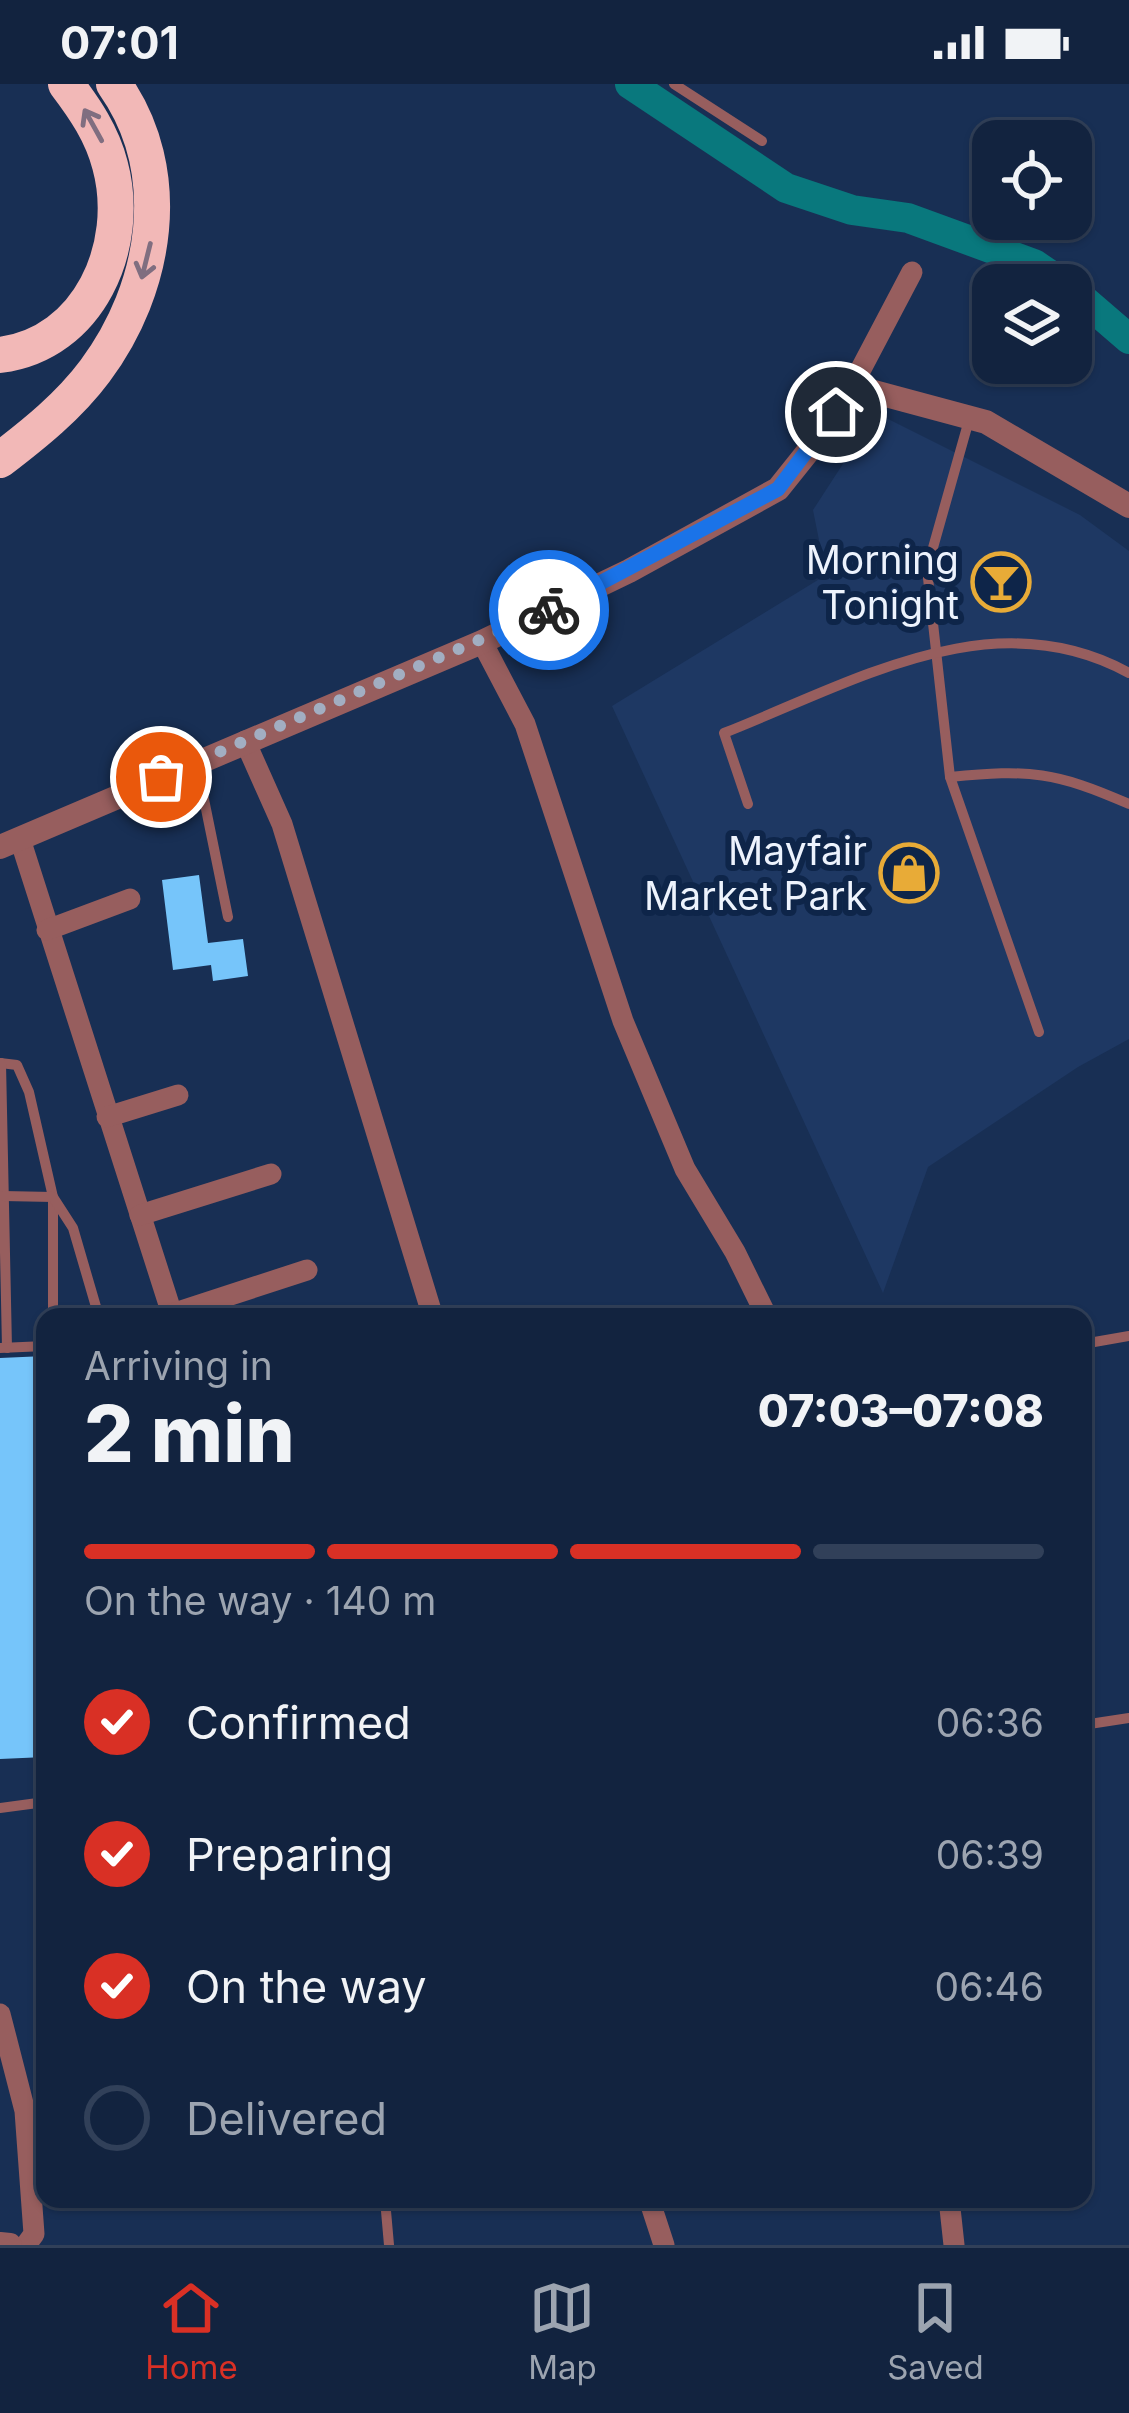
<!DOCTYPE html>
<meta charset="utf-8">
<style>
:root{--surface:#12233f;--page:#1f2f4a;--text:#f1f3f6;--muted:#9ca4b0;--line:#314059;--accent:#d93025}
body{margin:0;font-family:Inter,sans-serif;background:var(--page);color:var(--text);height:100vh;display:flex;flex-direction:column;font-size:45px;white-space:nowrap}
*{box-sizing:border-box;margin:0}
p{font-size:39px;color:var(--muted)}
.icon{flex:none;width:66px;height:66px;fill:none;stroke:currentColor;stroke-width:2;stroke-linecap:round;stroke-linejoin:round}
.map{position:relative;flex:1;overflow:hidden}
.sheet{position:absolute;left:36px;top:1224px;width:1056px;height:900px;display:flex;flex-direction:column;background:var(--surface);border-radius:24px;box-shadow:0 3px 9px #0004,0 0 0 3px var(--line)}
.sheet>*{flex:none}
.buttons{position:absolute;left:972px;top:36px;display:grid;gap:24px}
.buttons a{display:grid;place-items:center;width:120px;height:120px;border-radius:24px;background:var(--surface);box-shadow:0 3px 9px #0004,0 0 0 3px var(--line);font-size:60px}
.pin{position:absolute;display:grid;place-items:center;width:102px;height:102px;color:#fff;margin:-51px;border:6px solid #fff;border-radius:50%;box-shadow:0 3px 12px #0007}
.courier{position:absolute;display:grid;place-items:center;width:120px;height:120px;margin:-60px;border:9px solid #1a73e8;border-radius:50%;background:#fff;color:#222;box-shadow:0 3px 15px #0007}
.head em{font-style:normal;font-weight:800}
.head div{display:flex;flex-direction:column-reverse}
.head{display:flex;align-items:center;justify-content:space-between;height:204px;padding:0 48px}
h1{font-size:78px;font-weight:800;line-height:90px}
.bar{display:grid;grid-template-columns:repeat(4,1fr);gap:18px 12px;align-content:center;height:144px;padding:0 48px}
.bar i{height:15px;border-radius:9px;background:var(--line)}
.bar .selected{background:var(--accent)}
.bar p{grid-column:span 4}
ol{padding:0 48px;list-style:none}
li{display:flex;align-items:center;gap:36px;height:132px}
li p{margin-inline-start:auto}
li .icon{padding:12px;border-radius:50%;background:var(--accent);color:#fff;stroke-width:4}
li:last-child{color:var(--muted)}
li i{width:66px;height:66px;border:6px solid var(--line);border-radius:50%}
.status{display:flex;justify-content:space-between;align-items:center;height:84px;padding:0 60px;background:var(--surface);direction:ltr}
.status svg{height:33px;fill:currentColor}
.tabs{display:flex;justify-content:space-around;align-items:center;height:168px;border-top:3px solid var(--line);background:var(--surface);font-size:33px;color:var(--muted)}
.tabs a{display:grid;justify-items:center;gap:6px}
.tabs .selected{color:var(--accent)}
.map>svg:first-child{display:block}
.built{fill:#1e3863}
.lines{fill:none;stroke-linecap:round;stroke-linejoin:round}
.river{stroke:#09787d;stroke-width:30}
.building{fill:#76c5fa}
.service{stroke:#975e5e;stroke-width:10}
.minor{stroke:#975e5e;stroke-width:21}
.tertiary{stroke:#975e5e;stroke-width:24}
.motorway{stroke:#f2b8b7;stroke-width:36}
.oneway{stroke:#806e80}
.done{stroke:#a2aec2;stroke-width:12;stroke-dasharray:0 21.6}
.route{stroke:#1a73e8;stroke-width:15}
.labels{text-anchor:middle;stroke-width:12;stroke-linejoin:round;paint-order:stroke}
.poi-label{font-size:39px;fill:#edf3fd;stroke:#0e2549;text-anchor:end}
</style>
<div class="status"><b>07:01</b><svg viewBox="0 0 49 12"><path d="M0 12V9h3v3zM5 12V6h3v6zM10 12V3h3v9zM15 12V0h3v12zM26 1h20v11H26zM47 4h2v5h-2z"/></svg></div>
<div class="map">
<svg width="1129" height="2161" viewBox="0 0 1129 2161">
<rect width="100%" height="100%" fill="#182f54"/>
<polygon class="built" points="876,329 1080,431 1129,467 1129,955 1078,983 928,1083 883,1209 612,622 826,491 813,426"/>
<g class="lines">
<g class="river">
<polyline points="630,0 786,104 852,126 908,134 1034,180 1065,201"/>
<polyline points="1071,205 1129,255"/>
</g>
</g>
<g class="building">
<polygon points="199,791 208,859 243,855 248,892 213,897 211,881 173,886 162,796"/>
<polygon points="45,1272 45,1673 0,1675 0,1274"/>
</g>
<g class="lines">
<g class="service">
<polyline points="674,0 762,57"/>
<polyline points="969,336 927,485 950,693 1039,948"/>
<polyline points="197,681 228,833"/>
<path d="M950,693c80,-8 106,-5 179,27"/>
<path d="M748,720l-24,-71c130,-51 269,-135 405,-60"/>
<polyline points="0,979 17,981 29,1008 53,1113 53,1233"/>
<polyline points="1,979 7,1264"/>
<polyline points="3,1112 53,1113 73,1144 99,1233"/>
<polyline points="1083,1260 1129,1252"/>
<polyline points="0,1264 45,1262"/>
<polyline points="1083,1641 1129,1634"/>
<polyline points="0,1724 45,1718"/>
<polyline points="386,2127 389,2161"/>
</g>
<g class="minor">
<polyline points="852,302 912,188"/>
<polyline points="482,558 525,640 623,937 685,1085 735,1168 767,1233"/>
<polyline points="245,657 282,740 433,1233"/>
<polyline points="20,755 173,1233"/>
<polyline points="47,846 130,815"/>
<polyline points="107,1033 178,1011"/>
<polyline points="140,1131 271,1090"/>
<polyline points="172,1230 307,1186"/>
<polyline points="0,1930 25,2027 34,2150 26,2161"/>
<polyline points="649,2115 664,2161"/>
<polyline points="949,2115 954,2161"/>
</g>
<g class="tertiary">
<polyline points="0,763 482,558 629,487 778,405 818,355 852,302 986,338 1129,422"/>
<polyline points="0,2160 10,2161"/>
</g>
<g class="motorway">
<path d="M0,271c89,-11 132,-109 110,-190 -8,-31 -25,-56 -44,-81"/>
<path d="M0,376c34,-26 69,-54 95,-89 62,-83 81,-199 19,-287"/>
</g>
</g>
<defs><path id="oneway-shaft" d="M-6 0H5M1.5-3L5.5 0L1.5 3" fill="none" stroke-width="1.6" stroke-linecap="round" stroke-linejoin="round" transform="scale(3)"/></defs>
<g class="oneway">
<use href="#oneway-shaft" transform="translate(93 41) rotate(-119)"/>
<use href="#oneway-shaft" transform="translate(146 177) rotate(104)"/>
</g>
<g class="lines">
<polyline class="done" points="161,693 549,526"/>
<polyline class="route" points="549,526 778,405 836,328"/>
</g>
<defs>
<symbol id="bar-ring" viewBox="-11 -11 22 22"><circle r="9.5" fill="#0e2549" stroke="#e8ab37" stroke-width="1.5"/><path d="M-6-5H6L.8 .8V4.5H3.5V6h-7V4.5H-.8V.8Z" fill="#e8ab37"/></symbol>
<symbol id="shop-ring" viewBox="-11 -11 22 22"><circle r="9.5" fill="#0e2549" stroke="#e8ab37" stroke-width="1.5"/><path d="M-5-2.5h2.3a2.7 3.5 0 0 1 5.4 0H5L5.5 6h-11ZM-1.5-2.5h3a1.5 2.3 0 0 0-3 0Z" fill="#e8ab37"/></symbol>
</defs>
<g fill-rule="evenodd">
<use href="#bar-ring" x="968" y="465" width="66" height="66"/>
<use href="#shop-ring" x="876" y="756" width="66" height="66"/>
</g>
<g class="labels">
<g class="poi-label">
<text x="959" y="490">Morning<tspan x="959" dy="45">Tonight</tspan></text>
<text x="867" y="781">Mayfair<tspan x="867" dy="45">Market Park</tspan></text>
</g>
</g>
</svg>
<div class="buttons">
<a><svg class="icon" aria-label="locate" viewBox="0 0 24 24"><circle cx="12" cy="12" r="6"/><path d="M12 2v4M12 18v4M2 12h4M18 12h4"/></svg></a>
<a><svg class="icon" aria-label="layers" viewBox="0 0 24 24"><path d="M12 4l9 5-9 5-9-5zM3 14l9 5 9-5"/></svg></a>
</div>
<div class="pin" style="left:161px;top:693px;background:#ea580c"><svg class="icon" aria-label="bag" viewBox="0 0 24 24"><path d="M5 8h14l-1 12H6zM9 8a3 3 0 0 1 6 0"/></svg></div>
<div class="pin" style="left:836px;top:328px;background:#1f2937"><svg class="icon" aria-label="home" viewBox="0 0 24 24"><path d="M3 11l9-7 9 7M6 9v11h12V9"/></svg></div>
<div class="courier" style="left:549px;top:526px"><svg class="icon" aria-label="bike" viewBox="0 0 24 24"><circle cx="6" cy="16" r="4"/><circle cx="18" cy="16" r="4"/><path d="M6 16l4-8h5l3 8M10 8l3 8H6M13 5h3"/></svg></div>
<section class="sheet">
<div class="head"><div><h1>2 min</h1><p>Arriving in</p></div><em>07:03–07:08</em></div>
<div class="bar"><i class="selected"></i><i class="selected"></i><i class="selected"></i><i></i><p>On the way · 140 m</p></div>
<ol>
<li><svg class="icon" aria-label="check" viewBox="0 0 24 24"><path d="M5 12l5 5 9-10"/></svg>Confirmed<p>06:36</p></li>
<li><svg class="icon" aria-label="check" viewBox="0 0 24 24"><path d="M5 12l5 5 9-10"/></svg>Preparing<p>06:39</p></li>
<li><svg class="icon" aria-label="check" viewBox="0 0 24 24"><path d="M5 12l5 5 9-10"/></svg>On the way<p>06:46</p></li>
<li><i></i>Delivered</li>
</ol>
</section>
</div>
<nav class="tabs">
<a class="selected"><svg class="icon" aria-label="home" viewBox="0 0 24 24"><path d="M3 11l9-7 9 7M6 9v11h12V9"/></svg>Home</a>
<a><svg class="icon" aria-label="map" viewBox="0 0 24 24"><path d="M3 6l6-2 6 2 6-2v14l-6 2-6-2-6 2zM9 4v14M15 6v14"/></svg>Map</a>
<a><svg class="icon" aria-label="saved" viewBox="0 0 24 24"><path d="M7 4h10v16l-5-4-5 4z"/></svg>Saved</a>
</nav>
